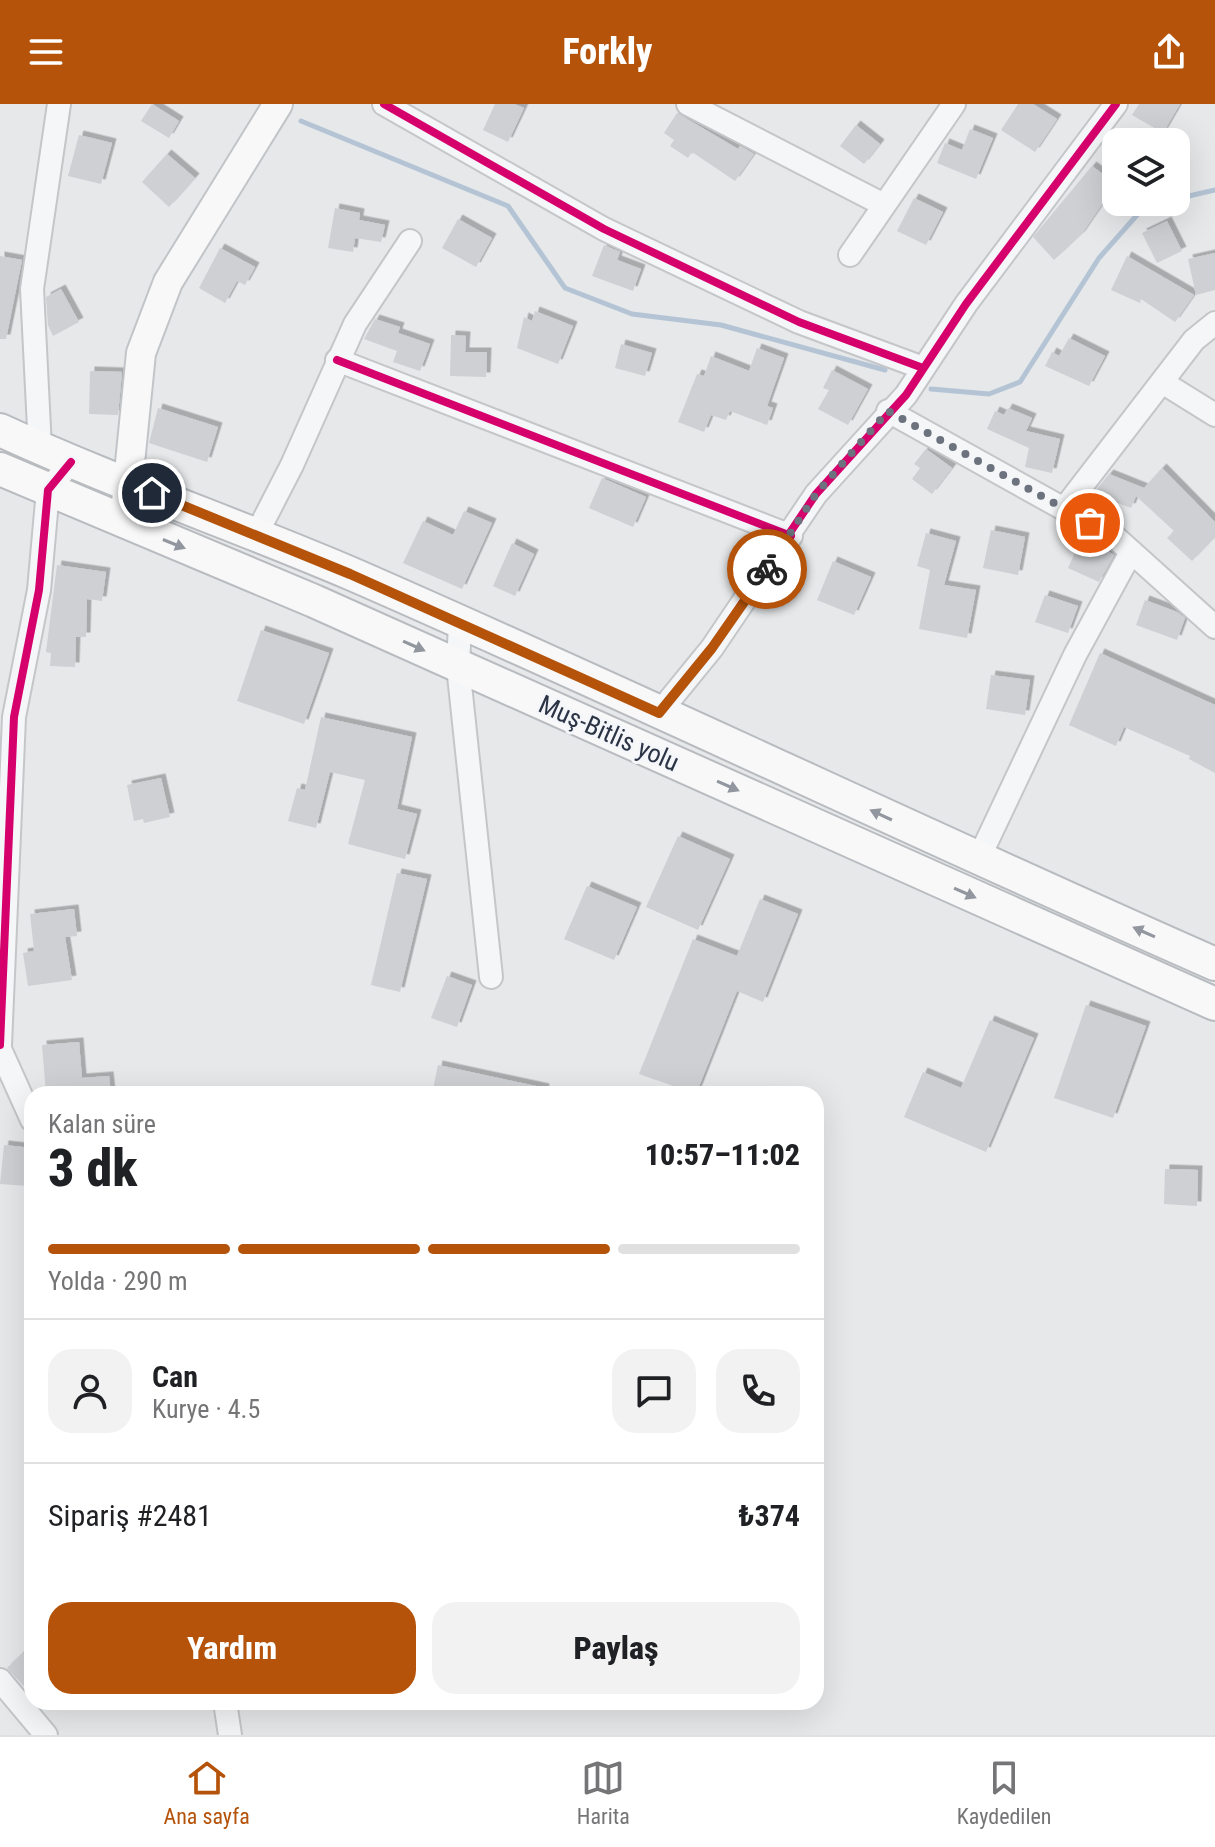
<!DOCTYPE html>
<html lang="tr">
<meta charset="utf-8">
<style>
:root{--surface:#fff;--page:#f2f2f2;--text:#202124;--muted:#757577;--line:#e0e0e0;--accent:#b45309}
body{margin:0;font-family:"Roboto Condensed",sans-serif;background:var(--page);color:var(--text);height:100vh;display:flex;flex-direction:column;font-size:30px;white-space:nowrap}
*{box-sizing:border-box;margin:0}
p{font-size:26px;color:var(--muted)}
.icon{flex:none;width:44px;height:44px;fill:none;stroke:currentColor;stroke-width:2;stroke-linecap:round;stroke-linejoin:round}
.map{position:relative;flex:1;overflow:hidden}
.panel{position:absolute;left:24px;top:982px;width:800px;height:624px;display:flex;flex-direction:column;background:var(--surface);border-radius:24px;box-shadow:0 8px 32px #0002}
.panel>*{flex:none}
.buttons{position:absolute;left:1102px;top:24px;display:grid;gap:16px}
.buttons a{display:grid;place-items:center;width:88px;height:88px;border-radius:16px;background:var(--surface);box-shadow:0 8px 32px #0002;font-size:40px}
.pin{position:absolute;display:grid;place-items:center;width:68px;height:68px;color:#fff;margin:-34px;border:4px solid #fff;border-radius:50%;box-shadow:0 2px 8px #0007}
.courier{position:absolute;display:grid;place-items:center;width:80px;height:80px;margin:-40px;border:6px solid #b45309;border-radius:50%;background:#fff;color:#222;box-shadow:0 2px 10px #0007}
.overview em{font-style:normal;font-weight:800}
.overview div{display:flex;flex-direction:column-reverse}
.overview{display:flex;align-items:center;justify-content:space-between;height:136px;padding:0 24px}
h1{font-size:52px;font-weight:800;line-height:60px}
.bar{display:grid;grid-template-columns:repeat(4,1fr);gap:12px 8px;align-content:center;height:96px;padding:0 24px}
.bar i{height:10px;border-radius:6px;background:var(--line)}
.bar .selected{background:var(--accent)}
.bar p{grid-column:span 4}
.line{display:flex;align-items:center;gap:20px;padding:0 24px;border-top:2px solid var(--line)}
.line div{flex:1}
.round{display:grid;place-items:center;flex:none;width:84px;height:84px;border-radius:24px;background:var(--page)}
.button{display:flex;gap:16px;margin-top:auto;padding:16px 24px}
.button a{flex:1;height:92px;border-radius:24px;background:var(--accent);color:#fff;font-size:32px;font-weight:800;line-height:92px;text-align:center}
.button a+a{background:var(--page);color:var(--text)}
header{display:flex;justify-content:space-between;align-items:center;height:104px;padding:0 24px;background:var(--accent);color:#fff;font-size:36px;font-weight:800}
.tabs{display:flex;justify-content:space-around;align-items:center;height:112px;border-top:2px solid var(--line);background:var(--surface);font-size:22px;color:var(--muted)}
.tabs a{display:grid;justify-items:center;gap:4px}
.tabs .selected{color:var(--accent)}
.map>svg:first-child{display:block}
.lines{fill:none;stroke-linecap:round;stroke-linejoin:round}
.stream{stroke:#b4c4d5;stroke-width:5}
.building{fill:#ced0d3;filter:url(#shadow)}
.minor-casing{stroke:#c4c6c8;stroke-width:26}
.major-casing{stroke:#c2c5c8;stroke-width:32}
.highway-casing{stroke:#b8bbbf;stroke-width:36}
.minor{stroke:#f5f6f7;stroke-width:22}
.major{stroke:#f8f8f8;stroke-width:28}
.highway{stroke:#f8f8f8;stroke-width:32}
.cycleway-casing{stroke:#f4f6f9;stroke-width:13}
.cycleway{stroke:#d6006c;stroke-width:8}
.oneway{fill:#92969e}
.done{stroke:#6c737f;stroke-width:8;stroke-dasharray:0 14.4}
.route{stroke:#b45309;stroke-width:10}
.labels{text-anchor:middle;stroke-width:6;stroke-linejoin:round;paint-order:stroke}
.street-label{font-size:26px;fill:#2b3445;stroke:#f4f6f9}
</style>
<header><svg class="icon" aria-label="menu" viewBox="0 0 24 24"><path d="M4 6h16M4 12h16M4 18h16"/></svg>Forkly<svg class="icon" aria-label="share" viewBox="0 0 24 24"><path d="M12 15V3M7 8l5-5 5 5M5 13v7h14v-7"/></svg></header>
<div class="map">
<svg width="1215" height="1631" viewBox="0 0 1215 1631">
<defs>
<filter id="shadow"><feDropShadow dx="4.5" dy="-4.5" stdDeviation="0" flood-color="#0004"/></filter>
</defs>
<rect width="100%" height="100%" fill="#e6e8ea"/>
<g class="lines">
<g class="stream">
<polyline points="301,17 508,102 565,184 632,210 721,221 885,266"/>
<polyline points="1176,95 1215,86"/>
<polyline points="931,285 989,290 1020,278 1099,154 1145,102 1163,98"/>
</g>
</g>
<g class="building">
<polygon points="152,0 179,17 169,34 141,17"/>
<polygon points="495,0 514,0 524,4 508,38 483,26"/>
<polygon points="1018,0 1033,0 1057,15 1035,48 1001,26"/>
<polygon points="1139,0 1180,0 1163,29 1132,11"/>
<polygon points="677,9 738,45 740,42 754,50 735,77 692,48 688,54 670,42 674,36 664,29"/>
<polygon points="856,21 880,40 864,60 840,42"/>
<polygon points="970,25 993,34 976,75 937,59 945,39 962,46"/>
<polygon points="79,31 112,39 101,80 68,72"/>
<polygon points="167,50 195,74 169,103 142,78"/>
<polygon points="1092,62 1116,80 1081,131 1054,156 1033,133"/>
<polygon points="914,94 943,108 926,141 897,127"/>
<polygon points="335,104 360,109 359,116 385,121 381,138 355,134 353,148 328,144"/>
<polygon points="458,115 492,134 476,163 442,144"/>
<polygon points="1167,117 1182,147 1157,159 1142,129"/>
<polygon points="604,141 620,148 617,156 641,165 633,187 592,172"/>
<polygon points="220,144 255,163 245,181 237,177 225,199 199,184"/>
<polygon points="1215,149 1215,186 1196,191 1188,155"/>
<polygon points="0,152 22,156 6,235 0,235"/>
<polygon points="1127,152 1194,191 1175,218 1141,195 1140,199 1111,186"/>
<polygon points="61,185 79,218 53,232 48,221 46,193"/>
<polygon points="535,207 573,222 558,260 517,244 524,213 532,217"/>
<polygon points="375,215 400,223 398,229 430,240 420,267 393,258 397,247 364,235"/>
<polygon points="451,231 466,232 465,248 487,248 486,273 450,272"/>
<polygon points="1069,234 1105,252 1089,282 1045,262 1052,248 1059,252"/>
<polygon points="621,240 652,249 645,272 615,264"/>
<polygon points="757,244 784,254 767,302 773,304 767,321 730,307 726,316 711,311 704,328 678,318 697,270 704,272 711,252 749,267"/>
<polygon points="832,266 868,285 848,321 818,305 829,286 823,284"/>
<polygon points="90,267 122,268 118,311 89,310"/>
<polygon points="158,304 218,323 207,358 149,339"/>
<polygon points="1008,304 1032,314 1026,327 1060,335 1052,369 1025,363 1029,344 987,325 995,307 1004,311"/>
<polygon points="926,345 952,364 932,390 912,375 920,364 914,360"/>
<polygon points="1162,364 1215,418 1215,433 1192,457 1167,434 1174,427 1136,392 1131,404 1093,390 1109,370 1144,384"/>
<polygon points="602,374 646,393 633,423 589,404"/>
<polygon points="464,407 492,419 462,485 403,459 423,417 453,431"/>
<polygon points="991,426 1025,433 1018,471 983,464"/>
<polygon points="926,429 956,437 944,481 976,486 967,534 919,525 930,466 917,462"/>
<polygon points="1083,431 1114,451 1099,478 1068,464"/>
<polygon points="512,439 534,450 515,492 493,482"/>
<polygon points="833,457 871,473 854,511 817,496"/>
<polygon points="57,461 106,468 102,497 87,495 86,533 76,533 75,563 50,562 51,549 46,548"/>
<polygon points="1045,491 1078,502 1068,529 1035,518"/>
<polygon points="1145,496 1177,508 1185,514 1177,536 1136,521"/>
<polygon points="261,526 329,549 304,620 237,597"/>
<polygon points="1100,549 1215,601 1215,669 1189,655 1190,652 1124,623 1116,642 1069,621"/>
<polygon points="991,571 1030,576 1025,611 986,605"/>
<polygon points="321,613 412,633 397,705 417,710 405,755 348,740 365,676 330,668 316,724 288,717 297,684 305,686"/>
<polygon points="161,674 170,713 144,719 143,715 134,717 127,681"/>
<polygon points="678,732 730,755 698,826 646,803"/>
<polygon points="397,769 427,775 400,888 371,881"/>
<polygon points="587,782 637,803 614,856 564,835"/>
<polygon points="760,795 798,810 763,898 737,887 696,990 639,970 693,835 737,852"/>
<polygon points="74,805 77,832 65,833 72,876 28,882 23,849 34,847 30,810"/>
<polygon points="447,872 472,881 457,923 431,914"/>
<polygon points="1086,901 1146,922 1113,1014 1054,994"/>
<polygon points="990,916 1034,934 986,1048 904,1013 923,968 961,984"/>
<polygon points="79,938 82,974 109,972 111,990 46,990 42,941"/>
<polygon points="438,961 545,984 544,990 432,990"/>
<polygon points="4,1041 32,1044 29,1082 0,1080"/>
<polygon points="1165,1065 1198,1066 1197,1102 1164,1100"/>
<polygon points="23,1549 32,1558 32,1591 7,1564"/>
</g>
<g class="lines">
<defs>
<g id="minor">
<polyline points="384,0 604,125 799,218 923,264"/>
<polyline points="688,0 884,101"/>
<polyline points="850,151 954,0"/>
<polyline points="337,256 791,432"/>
<polyline points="1162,278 1215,311"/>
<polyline points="888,307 1116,434 1215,523"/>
<polyline points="40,344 32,185 59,0"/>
<polyline points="1064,405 1194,236 1215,219"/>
<polyline points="256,431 292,361 355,220 410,137"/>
<polyline points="460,519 458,562 491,873"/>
<polyline points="659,609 712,544 816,390 906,291 966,200 1116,0"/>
<polyline points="978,756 1075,551 1131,448"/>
<polyline points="0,941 14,613 39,486 48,386 71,358"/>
<polyline points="0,945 32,1016"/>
<polyline points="0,1576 46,1631"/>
<polyline points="225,1598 230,1631"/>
</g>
<polyline id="major" points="124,419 141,249 168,178 278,0"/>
<g id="highway">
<path d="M0,326c115,53 235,94 352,144 289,126 574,263 863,390"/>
<polyline points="0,365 314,497 1215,900"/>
</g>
</defs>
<use href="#minor" class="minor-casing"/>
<use href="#major" class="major-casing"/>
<use href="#highway" class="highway-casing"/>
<use href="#minor" class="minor"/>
<use href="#major" class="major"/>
<use href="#highway" class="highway"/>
<defs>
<g id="cycleway">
<polyline points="384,0 604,125 799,218 923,264"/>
<polyline points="337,256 791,432"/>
<polyline points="659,609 712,544 816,390 906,291 966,200 1116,0"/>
<polyline points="0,941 14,613 39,486 48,386 71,358"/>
</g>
</defs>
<use href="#cycleway" class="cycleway-casing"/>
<use href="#cycleway" class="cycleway"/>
</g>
<defs><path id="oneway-solid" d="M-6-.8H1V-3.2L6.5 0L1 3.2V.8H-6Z" transform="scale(2)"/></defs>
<g class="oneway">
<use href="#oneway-solid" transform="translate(174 440) rotate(22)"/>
<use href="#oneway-solid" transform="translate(414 542) rotate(24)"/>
<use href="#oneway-solid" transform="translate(728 682) rotate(24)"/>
<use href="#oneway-solid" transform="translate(881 711) rotate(-155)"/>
<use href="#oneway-solid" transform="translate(965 789) rotate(24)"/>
<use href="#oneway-solid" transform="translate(1144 828) rotate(-156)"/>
</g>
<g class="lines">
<polyline class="done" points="767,465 816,390 888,307 1090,419"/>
<polyline class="route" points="152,389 350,470 659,609 712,544 767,465"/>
</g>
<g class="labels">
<g class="street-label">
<text transform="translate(609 629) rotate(24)" y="9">Muş-Bitlis yolu</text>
</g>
</g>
</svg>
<div class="buttons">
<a><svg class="icon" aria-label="layers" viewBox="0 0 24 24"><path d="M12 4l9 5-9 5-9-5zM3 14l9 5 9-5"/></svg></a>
</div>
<div class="pin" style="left:1090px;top:419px;background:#ea580c"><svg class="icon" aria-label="bag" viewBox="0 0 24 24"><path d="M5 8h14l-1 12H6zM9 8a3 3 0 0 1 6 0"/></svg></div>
<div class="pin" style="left:152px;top:389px;background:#1f2937"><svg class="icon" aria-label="home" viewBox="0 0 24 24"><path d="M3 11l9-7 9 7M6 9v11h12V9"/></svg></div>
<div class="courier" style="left:767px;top:465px"><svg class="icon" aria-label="bike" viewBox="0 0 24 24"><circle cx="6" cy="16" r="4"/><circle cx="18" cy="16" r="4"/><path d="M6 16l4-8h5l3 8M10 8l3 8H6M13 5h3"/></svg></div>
<section class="panel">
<div class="overview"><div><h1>3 dk</h1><p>Kalan süre</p></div><em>10:57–11:02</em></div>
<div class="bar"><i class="selected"></i><i class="selected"></i><i class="selected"></i><i></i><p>Yolda · 290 m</p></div>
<div class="line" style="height:144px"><a class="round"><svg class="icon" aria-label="person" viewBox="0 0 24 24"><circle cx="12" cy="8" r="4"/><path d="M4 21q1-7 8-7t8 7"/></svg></a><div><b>Can</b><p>Kurye · 4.5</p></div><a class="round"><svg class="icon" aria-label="chat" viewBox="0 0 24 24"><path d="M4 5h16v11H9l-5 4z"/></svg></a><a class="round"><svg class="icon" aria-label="phone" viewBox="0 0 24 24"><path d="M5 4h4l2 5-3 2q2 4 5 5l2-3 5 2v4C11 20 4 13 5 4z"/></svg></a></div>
<div class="line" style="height:104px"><div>Sipariş #2481</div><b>₺374</b></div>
<div class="button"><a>Yardım</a><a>Paylaş</a></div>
</section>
</div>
<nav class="tabs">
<a class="selected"><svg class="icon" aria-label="home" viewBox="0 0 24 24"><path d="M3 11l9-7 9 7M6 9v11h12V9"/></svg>Ana sayfa</a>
<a><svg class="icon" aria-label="map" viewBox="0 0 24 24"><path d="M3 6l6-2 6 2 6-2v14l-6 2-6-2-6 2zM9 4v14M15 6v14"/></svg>Harita</a>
<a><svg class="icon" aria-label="saved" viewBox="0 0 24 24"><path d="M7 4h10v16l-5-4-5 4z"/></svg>Kaydedilen</a>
</nav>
